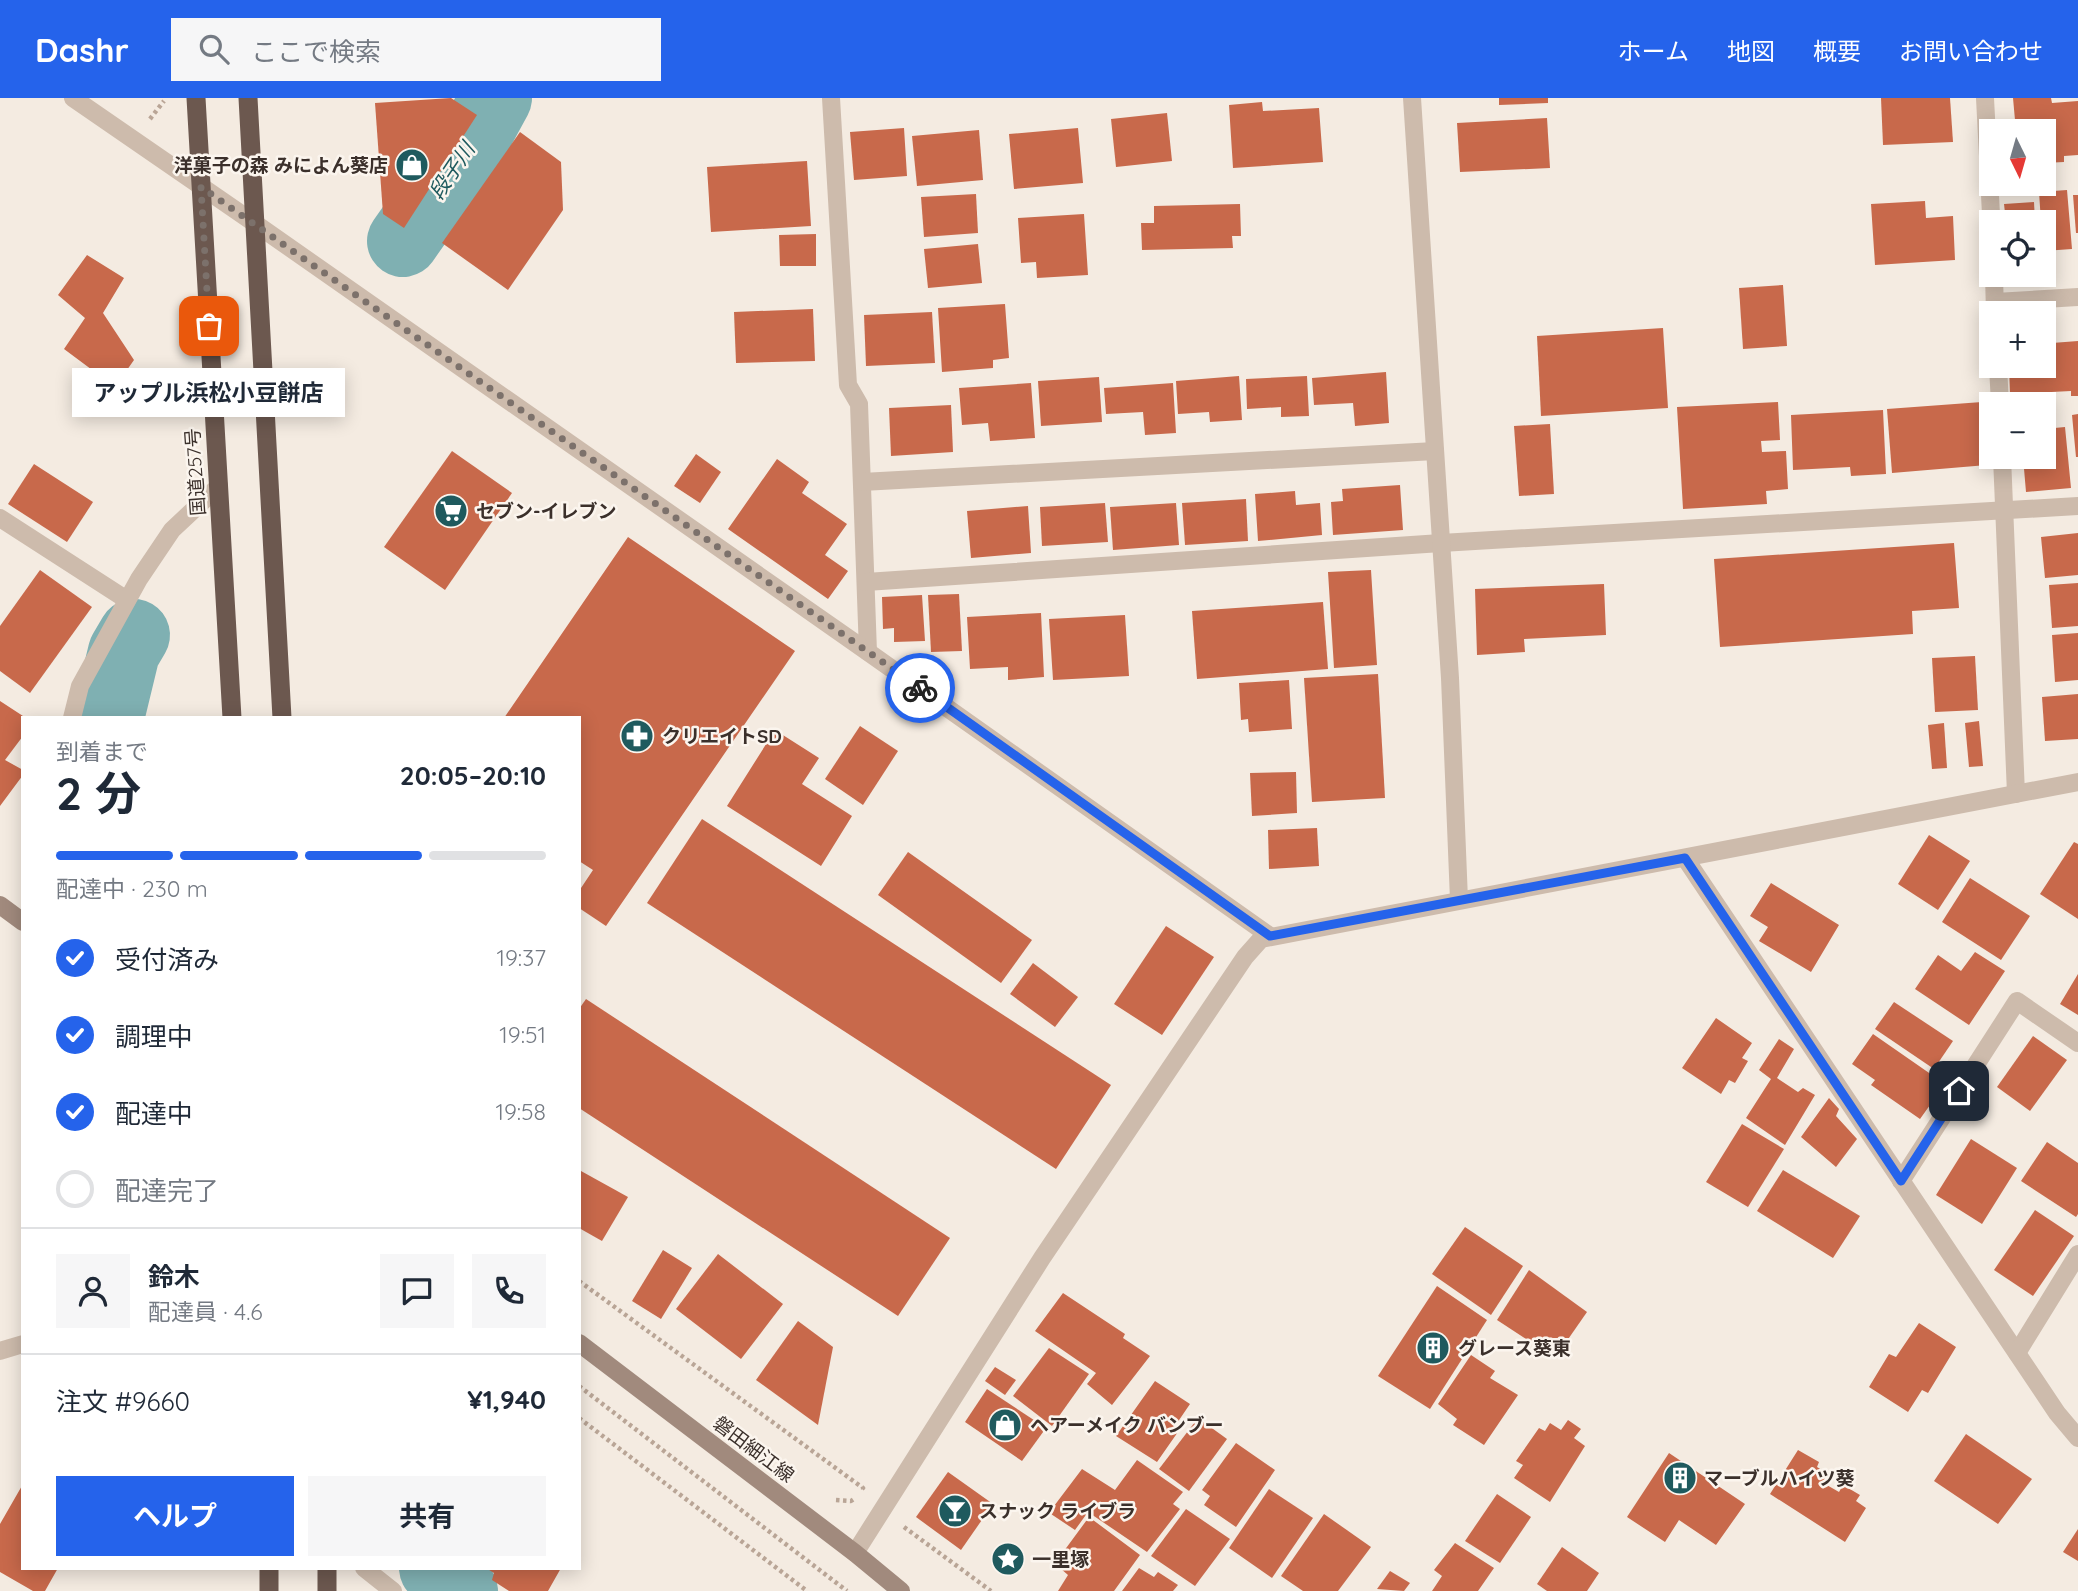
<!DOCTYPE html>
<html lang="ja">
<meta charset="utf-8">
<style>
:root{--surface:#fff;--page:#f6f6f7;--text:#1f2937;--muted:#747a83;--line:#e0e1e3;--accent:#2563eb}
body{margin:0;font-family:Quicksand,"Noto Sans JP",sans-serif;background:var(--page);color:var(--text);height:100vh;display:flex;flex-direction:column;font-size:26px;white-space:nowrap}
*{box-sizing:border-box;margin:0}
p{font-size:23px;color:var(--muted)}
.icon{flex:none;width:38px;height:38px;fill:none;stroke:currentColor;stroke-width:2;stroke-linecap:round;stroke-linejoin:round}
.map{position:relative;flex:1;overflow:hidden}
.drawer{position:absolute;left:21px;top:618px;width:560px;height:854px;display:flex;flex-direction:column;background:var(--surface);border-radius:0px;box-shadow:0 4px 18px #0003}
.drawer>*{flex:none}
.needle{width:46px;rotate:175deg}
.fabs{position:absolute;left:1979px;top:21px;display:grid;gap:14px}
.fabs a{display:grid;place-items:center;width:77px;height:77px;border-radius:0px;background:var(--surface);box-shadow:0 4px 18px #0003;font-size:35px}
.pin{position:absolute;display:grid;place-items:center;width:60px;height:60px;color:#fff;margin:-30px;border-radius:14px;box-shadow:0 4px 10px #0006}
.courier{position:absolute;display:grid;place-items:center;width:70px;height:70px;margin:-35px;border:5px solid #2563eb;border-radius:50%;background:#fff;color:#222;box-shadow:0 2px 9px #0007}
.bubble{position:absolute;height:49px;border-radius:0px;background:var(--surface);box-shadow:0 4px 18px #0003;font-size:23px;font-weight:700;line-height:49px;text-align:center}
.summary em{font-style:normal;font-weight:700}
.summary div{display:flex;flex-direction:column-reverse}
.summary{display:flex;align-items:center;justify-content:space-between;height:119px;padding:0 35px}
h1{font-size:46px;font-weight:700;line-height:52px}
.bar{display:grid;grid-template-columns:repeat(4,1fr);gap:10px 7px;align-content:center;height:84px;padding:0 35px}
.bar i{height:9px;border-radius:5px;background:var(--line)}
.bar .selected{background:var(--accent)}
.bar p{grid-column:span 4}
.line{display:flex;align-items:center;gap:18px;padding:0 35px;border-top:2px solid var(--line)}
.line div{flex:1}
.round{display:grid;place-items:center;flex:none;width:74px;height:74px;border-radius:0px;background:var(--page)}
ol{padding:0 35px;list-style:none}
li{display:flex;align-items:center;gap:21px;height:77px}
li p{margin-inline-start:auto}
li .icon{padding:7px;border-radius:50%;background:var(--accent);color:#fff;stroke-width:4}
li:last-child{color:var(--muted)}
li i{width:38px;height:38px;border:4px solid var(--line);border-radius:50%}
.primary-button{display:flex;gap:14px;margin-top:auto;padding:14px 35px}
.primary-button a{flex:1;height:80px;border-radius:0px;background:var(--accent);color:#fff;font-size:28px;font-weight:700;line-height:80px;text-align:center}
.primary-button a+a{background:var(--page);color:var(--text)}
header{display:flex;align-items:center;gap:42px;box-sizing:border-box;height:98px;padding:0 35px;background:var(--accent);color:#fff}
header strong{font-size:33px}
nav{display:flex;gap:38px;margin-inline-start:auto;font-size:24px}
.search{width:490px;height:63px;background:var(--page);display:flex;align-items:center;gap:18px;box-sizing:border-box;padding:0 24px;border-radius:0px;color:var(--muted);font-size:26px}
.map>svg:first-child{display:block}
.lines{fill:none;stroke-linecap:round;stroke-linejoin:round}
.river{stroke:#7fb0b2;stroke-width:72}
.building{fill:#c8694b}
.path{stroke:#b9a596;stroke-width:4.5;stroke-dasharray:3.5 3.5;stroke-linecap:butt}
.minor{stroke:#cdbbac;stroke-width:18}
.tertiary{stroke:#cdbbac;stroke-width:18}
.secondary{stroke:#a18a7d;stroke-width:18}
.trunk{stroke:#6c584f;stroke-width:19}
.done{stroke:#7c716b;stroke-width:7;stroke-dasharray:0 12.6}
.route{stroke:#2563eb;stroke-width:9}
.labels{text-anchor:middle;stroke-width:5;stroke-linejoin:round;paint-order:stroke}
.poi-label{font-size:19px;font-weight:bold;fill:#3b302b;stroke:#fbf5ee;text-anchor:start}
.street-label{font-size:19px;fill:#3b302b;stroke:#fbf5ee}
.water-label{font-size:21px;font-style:italic;fill:#1f5a5e;stroke:#fbf5ee}
</style>
<header>
<strong>Dashr</strong>
<div class="search"><svg class="icon" aria-label="search" viewBox="0 0 24 24"><circle cx="10" cy="10" r="6"/><path d="M15 15l6 6"/></svg>ここで検索</div>
<nav><a>ホーム</a><a>地図</a><a>概要</a><a>お問い合わせ</a></nav>
</header>
<div class="map">
<svg width="2078" height="1493" viewBox="0 0 2078 1493">
<rect width="100%" height="100%" fill="#f4ebe1"/>
<g class="lines">
<g class="river">
<polyline points="403,143 471,46 496,0"/>
<polyline points="108,620 124,554 134,537"/>
<polyline points="435,1470 462,1493"/>
</g>
</g>
<g class="building">
<polygon points="451,0 477,17 404,130 383,116 375,5"/>
<polygon points="1499,0 1548,0 1548,5 1499,7"/>
<polygon points="1881,0 1950,0 1953,44 1883,47"/>
<polygon points="2013,0 2051,0 2052,5 2078,3 2078,57 2064,58 2064,64 2044,65 2044,33 2016,33"/>
<polygon points="1262,4 1263,13 1319,10 1323,64 1233,70 1229,7"/>
<polygon points="1167,15 1172,63 1116,69 1111,21"/>
<polygon points="1547,20 1550,70 1460,74 1457,25"/>
<polygon points="904,30 907,78 854,82 850,34"/>
<polygon points="1078,30 1083,85 1014,91 1009,36"/>
<polygon points="979,32 983,82 917,88 912,38"/>
<polygon points="520,34 561,64 563,112 508,192 442,145"/>
<polygon points="807,63 811,128 711,134 707,69"/>
<polygon points="2067,92 2072,151 2044,153 2044,124 2041,124 2039,94"/>
<polygon points="976,96 978,135 924,139 921,99"/>
<polygon points="2073,97 2078,97 2078,135 2076,135"/>
<polygon points="1925,103 1926,120 1953,118 1955,162 1875,167 1871,106"/>
<polygon points="2034,104 2035,124 2006,124 2004,106"/>
<polygon points="1240,106 1241,138 1232,138 1233,150 1142,152 1141,125 1154,125 1154,108"/>
<polygon points="1084,116 1088,177 1037,180 1036,164 1021,165 1018,120"/>
<polygon points="816,136 816,168 780,168 779,137"/>
<polygon points="978,146 982,185 928,190 924,151"/>
<polygon points="87,157 124,180 103,215 134,262 115,289 64,251 85,220 58,197"/>
<polygon points="1783,187 1787,248 1743,251 1739,190"/>
<polygon points="1005,206 1009,260 993,262 993,270 942,274 938,210"/>
<polygon points="813,211 815,263 736,265 734,214"/>
<polygon points="932,214 935,265 866,268 864,217"/>
<polygon points="1663,230 1668,310 1541,318 1537,238"/>
<polygon points="2044,235 2051,235 2052,245 2078,243 2078,298 2071,298 2071,293 2010,296 2009,268 2044,268"/>
<polygon points="1386,274 1389,325 1355,328 1353,305 1314,307 1312,280"/>
<polygon points="1239,278 1242,322 1210,324 1209,314 1178,316 1176,283"/>
<polygon points="1307,278 1309,318 1281,319 1281,309 1247,311 1246,281"/>
<polygon points="1099,279 1102,324 1041,328 1038,283"/>
<polygon points="1031,285 1035,340 990,343 988,325 962,327 959,290"/>
<polygon points="1173,285 1176,335 1145,337 1143,314 1106,316 1104,290"/>
<polygon points="1778,304 1780,342 1761,343 1762,354 1786,353 1788,391 1766,393 1767,406 1683,411 1677,309"/>
<polygon points="1982,304 1987,367 1892,375 1887,311"/>
<polygon points="951,307 953,354 891,358 889,310"/>
<polygon points="1883,312 1886,376 1851,378 1850,369 1793,372 1791,317"/>
<polygon points="2078,316 2078,359 2076,359 2072,317"/>
<polygon points="1550,326 1554,396 1519,398 1514,328"/>
<polygon points="2065,329 2071,390 2026,394 2023,359 2044,359 2044,331"/>
<polygon points="452,353 512,395 445,492 384,449"/>
<polygon points="696,356 721,374 700,405 674,388"/>
<polygon points="777,361 809,384 802,395 847,426 825,457 848,473 828,501 728,431"/>
<polygon points="34,366 93,404 67,444 8,406"/>
<polygon points="1400,387 1403,432 1333,437 1331,404 1343,403 1342,391"/>
<polygon points="1295,393 1296,407 1320,405 1322,437 1258,443 1255,396"/>
<polygon points="1246,401 1248,443 1185,447 1182,405"/>
<polygon points="1105,405 1108,444 1042,448 1040,409"/>
<polygon points="1176,405 1179,447 1113,452 1110,409"/>
<polygon points="1028,408 1031,455 971,460 967,413"/>
<polygon points="2078,435 2078,477 2045,480 2041,439"/>
<polygon points="628,439 795,553 606,828 579,810 579,793 593,772 579,763 579,620 504,620"/>
<polygon points="1954,445 1959,510 1912,513 1913,536 1720,549 1714,461"/>
<polygon points="40,472 92,509 30,595 0,573 0,528"/>
<polygon points="1371,472 1377,567 1334,570 1328,474"/>
<polygon points="2078,485 2078,528 2052,530 2049,487"/>
<polygon points="1604,486 1606,537 1524,541 1525,554 1477,557 1475,491"/>
<polygon points="959,496 962,553 931,554 928,497"/>
<polygon points="922,497 925,543 894,544 894,530 883,531 882,499"/>
<polygon points="1323,504 1328,571 1197,581 1192,513"/>
<polygon points="1041,515 1044,579 1008,582 1008,569 970,571 967,519"/>
<polygon points="1125,517 1129,578 1053,582 1049,521"/>
<polygon points="2078,535 2078,582 2055,584 2052,537"/>
<polygon points="1975,558 1978,612 1935,614 1932,560"/>
<polygon points="1378,576 1385,700 1312,704 1304,580"/>
<polygon points="1289,582 1292,631 1249,634 1248,621 1241,622 1239,585"/>
<polygon points="2078,596 2078,641 2045,643 2042,599"/>
<polygon points="0,603 23,618 23,638 5,662 23,672 23,677 0,708"/>
<polygon points="1979,623 1983,668 1969,669 1965,625"/>
<polygon points="1944,625 1947,670 1932,671 1928,627"/>
<polygon points="860,628 898,653 863,707 825,681"/>
<polygon points="775,632 819,660 802,686 852,718 821,768 727,708"/>
<polygon points="1296,674 1297,715 1252,718 1250,675"/>
<polygon points="702,721 1111,987 1056,1071 647,805"/>
<polygon points="1317,730 1319,768 1269,771 1268,732"/>
<polygon points="1929,737 1970,763 1938,812 1898,786"/>
<polygon points="2074,744 2078,746 2078,821 2040,796"/>
<polygon points="908,754 1032,842 1001,885 878,797"/>
<polygon points="1970,780 2030,818 2001,862 1942,824"/>
<polygon points="1771,785 1839,827 1811,874 1759,843 1768,829 1750,818"/>
<polygon points="1166,828 1214,859 1162,937 1114,906"/>
<polygon points="1975,854 2005,873 1969,927 1915,891 1938,857 1961,873"/>
<polygon points="1033,865 1078,899 1055,929 1010,896"/>
<polygon points="2078,876 2078,917 2060,906"/>
<polygon points="586,901 950,1140 898,1218 579,1010 579,911"/>
<polygon points="1894,904 1953,943 1934,971 1875,931"/>
<polygon points="1716,920 1752,945 1742,960 1748,963 1735,985 1729,982 1721,996 1682,970"/>
<polygon points="1873,936 1945,986 1920,1021 1871,987 1875,982 1852,966"/>
<polygon points="2033,938 2067,962 2030,1013 1997,989"/>
<polygon points="1779,941 1794,951 1777,980 1798,994 1803,990 1815,997 1785,1047 1746,1020 1771,981 1759,972"/>
<polygon points="1829,1000 1839,1011 1836,1018 1857,1041 1836,1069 1801,1039"/>
<polygon points="1742,1026 1784,1051 1748,1109 1706,1084"/>
<polygon points="1971,1041 2017,1070 1982,1126 1936,1097"/>
<polygon points="2047,1044 2078,1065 2078,1116 2076,1119 2021,1083"/>
<polygon points="1783,1072 1860,1118 1833,1160 1757,1113"/>
<polygon points="581,1073 628,1099 602,1143 579,1130 579,1076"/>
<polygon points="2035,1112 2074,1138 2033,1198 1994,1172"/>
<polygon points="1465,1129 1523,1168 1491,1217 1432,1176"/>
<polygon points="663,1152 692,1170 661,1221 632,1203"/>
<polygon points="718,1156 783,1206 741,1261 676,1211"/>
<polygon points="1529,1172 1587,1214 1555,1260 1497,1222"/>
<polygon points="1437,1188 1487,1222 1430,1311 1378,1278"/>
<polygon points="1063,1195 1125,1236 1123,1240 1150,1258 1112,1307 1087,1286 1096,1275 1035,1233"/>
<polygon points="798,1223 833,1249 818,1327 756,1282"/>
<polygon points="1919,1225 1956,1249 1928,1295 1922,1292 1908,1314 1869,1289 1889,1256 1896,1259"/>
<polygon points="1049,1250 1089,1276 1052,1328 1013,1298"/>
<polygon points="1471,1257 1495,1273 1490,1280 1518,1297 1484,1347 1453,1327 1457,1321 1438,1306"/>
<polygon points="995,1269 1016,1282 1005,1297 985,1283"/>
<polygon points="1155,1283 1190,1306 1175,1328 1180,1331 1157,1364 1116,1338"/>
<polygon points="987,1291 1046,1330 1022,1363 965,1324"/>
<polygon points="1198,1320 1227,1341 1189,1393 1159,1371"/>
<polygon points="1568,1322 1581,1331 1574,1340 1585,1348 1550,1404 1514,1380 1523,1367 1516,1363 1539,1330 1545,1333 1550,1325 1561,1332"/>
<polygon points="1966,1336 2032,1381 1998,1426 1934,1383"/>
<polygon points="1236,1345 1275,1372 1236,1429 1204,1407 1210,1398 1202,1392"/>
<polygon points="1798,1352 1819,1364 1817,1369 1830,1377 1825,1386 1839,1394 1843,1387 1860,1397 1856,1403 1866,1410 1845,1444 1770,1396"/>
<polygon points="1669,1355 1745,1406 1716,1447 1679,1422 1665,1444 1627,1419"/>
<polygon points="1137,1362 1183,1394 1173,1406 1180,1411 1147,1454 1088,1414 1075,1432 1051,1416 1051,1412 1082,1371 1115,1392"/>
<polygon points="948,1374 993,1406 961,1452 916,1419"/>
<polygon points="23,1386 23,1470 58,1470 45,1493 33,1493 0,1474 0,1426"/>
<polygon points="1269,1391 1313,1420 1272,1480 1229,1450"/>
<polygon points="1497,1396 1531,1419 1500,1465 1465,1443"/>
<polygon points="1186,1411 1230,1441 1195,1488 1151,1458"/>
<polygon points="1324,1416 1371,1449 1338,1493 1303,1493 1281,1478"/>
<polygon points="1089,1419 1140,1457 1114,1493 1058,1493 1068,1477 1060,1470 1061,1457"/>
<polygon points="2078,1431 2078,1463 2063,1454"/>
<polygon points="1455,1445 1494,1470 1478,1493 1432,1493 1442,1478 1434,1472"/>
<polygon points="1562,1449 1599,1475 1587,1493 1547,1493 1537,1486"/>
<polygon points="486,1470 561,1470 548,1493 509,1493 492,1482 494,1475"/>
<polygon points="1139,1470 1154,1479 1158,1474 1178,1487 1173,1493 1122,1493"/>
<polygon points="1390,1473 1410,1485 1404,1493 1377,1491"/>
</g>
<g class="lines">
<g class="path">
<polyline points="150,21 164,3"/>
<polyline points="579,1183 863,1390 862,1391"/>
<polyline points="579,1288 847,1493"/>
<polyline points="579,1320 807,1493"/>
<polyline points="836,1402 851,1403 854,1401"/>
<polyline points="904,1429 991,1493"/>
</g>
<g class="minor">
<polyline points="831,0 848,287 859,306 868,554"/>
<polyline points="1985,0 1992,136"/>
<polyline points="1994,177 1995,215"/>
<polyline points="1995,204 2078,199"/>
<polyline points="1998,268 2000,306"/>
<polyline points="2002,359 2016,696"/>
<polyline points="862,384 1435,353"/>
<polyline points="0,420 127,502"/>
<polyline points="866,484 1441,445 2078,408"/>
<polyline points="72,620 80,588 139,481 172,432 219,388"/>
<polyline points="1685,760 2057,1315 2078,1340"/>
<polyline points="1901,1083 2017,903 2078,945"/>
<polyline points="0,1253 23,1246"/>
<polyline points="2017,1255 2078,1156"/>
</g>
<g class="tertiary">
<polyline points="73,0 253,124 868,554 1270,838"/>
<polyline points="1412,0 1450,580 1459,802"/>
<polyline points="855,1455 1042,1160 1245,859 1261,841 2078,684"/>
<polyline points="364,1470 393,1493"/>
</g>
<g class="secondary">
<polyline points="0,807 23,824"/>
<polyline points="579,1245 855,1455 901,1493"/>
</g>
<g class="trunk">
<polyline points="196,0 232,620"/>
<polyline points="248,0 282,620"/>
<polyline points="327,1470 327,1493"/>
<polyline points="269,1493 269,1470"/>
</g>
</g>
<g class="lines">
<polyline class="done" points="209,228 201,89 920,590"/>
<polyline class="route" points="920,590 1270,838 1685,760 1901,1083 1959,993"/>
</g>
<defs>
<symbol id="shop-disc" viewBox="-11 -11 22 22"><circle r="9.5" fill="#1f5a5e" stroke="#fbf5ee"/><path d="M-5-2.5h2.3a2.7 3.5 0 0 1 5.4 0H5L5.5 6h-11ZM-1.5-2.5h3a1.5 2.3 0 0 0-3 0Z" fill="#fff"/></symbol>
<symbol id="supermarket-disc" viewBox="-11 -11 22 22"><circle r="9.5" fill="#1f5a5e" stroke="#fbf5ee"/><path d="M-6-5.5h2.5l.6 2H6L4.5 2H-2.5L-4.4-4H-6ZM-1.5 3.2a1.3 1.3 0 1 0 .1 0ZM3 3.2a1.3 1.3 0 1 0 .1 0Z" fill="#fff"/></symbol>
<symbol id="pharmacy-disc" viewBox="-11 -11 22 22"><circle r="9.5" fill="#1f5a5e" stroke="#fbf5ee"/><path d="M-2-6h4v4h4v4h-4v4h-4v-4h-4v-4h4Z" fill="#fff"/></symbol>
<symbol id="building-disc" viewBox="-11 -11 22 22"><circle r="9.5" fill="#1f5a5e" stroke="#fbf5ee"/><path d="M-4-6H4V6H1V3H-1V6H-4ZM-2.5-4.3h1.7v1.8h-1.7ZM.8-4.3h1.7v1.8H.8ZM-2.5-1h1.7V.8h-1.7ZM.8-1h1.7V.8H.8Z" fill="#fff"/></symbol>
<symbol id="bar-disc" viewBox="-11 -11 22 22"><circle r="9.5" fill="#1f5a5e" stroke="#fbf5ee"/><path d="M-6-5H6L.8 .8V4.5H3.5V6h-7V4.5H-.8V.8Z" fill="#fff"/></symbol>
<symbol id="sight-disc" viewBox="-11 -11 22 22"><circle r="9.5" fill="#1f5a5e" stroke="#fbf5ee"/><path d="M0-6L1.8-2.2L6-1.7L2.9 1.2L3.7 5.4L0 3.3L-3.7 5.4L-2.9 1.2L-6-1.7L-1.8-2.2Z" fill="#fff"/></symbol>
</defs>
<g fill-rule="evenodd">
<use href="#shop-disc" x="393" y="48" width="38" height="38"/>
<use href="#supermarket-disc" x="432" y="394" width="38" height="38"/>
<use href="#pharmacy-disc" x="618" y="619" width="38" height="38"/>
<use href="#building-disc" x="1414" y="1231" width="38" height="38"/>
<use href="#shop-disc" x="986" y="1308" width="38" height="38"/>
<use href="#building-disc" x="1661" y="1361" width="38" height="38"/>
<use href="#bar-disc" x="936" y="1394" width="38" height="38"/>
<use href="#sight-disc" x="989" y="1442" width="38" height="38"/>
</g>
<g class="labels">
<g class="poi-label">
<text x="388" y="74" text-anchor="end">洋菓子の森 みによん葵店</text>
<text x="476" y="420">セブン-イレブン</text>
<text x="662" y="645">クリエイトSD</text>
<text x="1458" y="1257">グレース葵東</text>
<text x="1030" y="1334">ヘアーメイク バンブー</text>
<text x="1704" y="1387">マーブルハイツ葵</text>
<text x="979" y="1420">スナック ライブラ</text>
<text x="1032" y="1468">一里塚</text>
</g>
<g class="street-label">
<text transform="translate(195 374) rotate(-94)" y="7">国道257号</text>
<text transform="translate(754 1351) rotate(37)" y="7">磐田細江線</text>
</g>
<g class="water-label">
<text transform="translate(452 73) rotate(-56)" y="7">段子川</text>
</g>
</g>
</svg>
<div class="fabs">
<a><svg class="needle" viewBox="-14 -14 28 28"><path d="M0-13l5 13h-10z" fill="#e53935"/><path d="M0 13l5-13h-10z" fill="#747a83"/></svg></a>
<a><svg class="icon" aria-label="locate" viewBox="0 0 24 24"><circle cx="12" cy="12" r="6"/><path d="M12 2v4M12 18v4M2 12h4M18 12h4"/></svg></a>
<a>+</a>
<a>−</a>
</div>
<div class="pin" style="left:209px;top:228px;background:#ea580c"><svg class="icon" aria-label="bag" viewBox="0 0 24 24"><path d="M5 8h14l-1 12H6zM9 8a3 3 0 0 1 6 0"/></svg></div>
<div class="pin" style="left:1959px;top:993px;background:#1f2937"><svg class="icon" aria-label="home" viewBox="0 0 24 24"><path d="M3 11l9-7 9 7M6 9v11h12V9"/></svg></div>
<div class="courier" style="left:920px;top:590px"><svg class="icon" aria-label="bike" viewBox="0 0 24 24"><circle cx="6" cy="16" r="4"/><circle cx="18" cy="16" r="4"/><path d="M6 16l4-8h5l3 8M10 8l3 8H6M13 5h3"/></svg></div>
<div class="bubble" style="left:72px;top:270px;width:273px">アップル浜松小豆餅店</div>
<section class="drawer">
<div class="summary"><div><h1>2 分</h1><p>到着まで</p></div><em>20:05–20:10</em></div>
<div class="bar"><i class="selected"></i><i class="selected"></i><i class="selected"></i><i></i><p>配達中 · 230 m</p></div>
<ol>
<li><svg class="icon" aria-label="check" viewBox="0 0 24 24"><path d="M5 12l5 5 9-10"/></svg>受付済み<p>19:37</p></li>
<li><svg class="icon" aria-label="check" viewBox="0 0 24 24"><path d="M5 12l5 5 9-10"/></svg>調理中<p>19:51</p></li>
<li><svg class="icon" aria-label="check" viewBox="0 0 24 24"><path d="M5 12l5 5 9-10"/></svg>配達中<p>19:58</p></li>
<li><i></i>配達完了</li>
</ol>
<div class="line" style="height:126px"><a class="round"><svg class="icon" aria-label="person" viewBox="0 0 24 24"><circle cx="12" cy="8" r="4"/><path d="M4 21q1-7 8-7t8 7"/></svg></a><div><b>鈴木</b><p>配達員 · 4.6</p></div><a class="round"><svg class="icon" aria-label="chat" viewBox="0 0 24 24"><path d="M4 5h16v11H9l-5 4z"/></svg></a><a class="round"><svg class="icon" aria-label="phone" viewBox="0 0 24 24"><path d="M5 4h4l2 5-3 2q2 4 5 5l2-3 5 2v4C11 20 4 13 5 4z"/></svg></a></div>
<div class="line" style="height:91px"><div>注文 #9660</div><b>¥1,940</b></div>
<div class="primary-button"><a>ヘルプ</a><a>共有</a></div>
</section>
</div>
